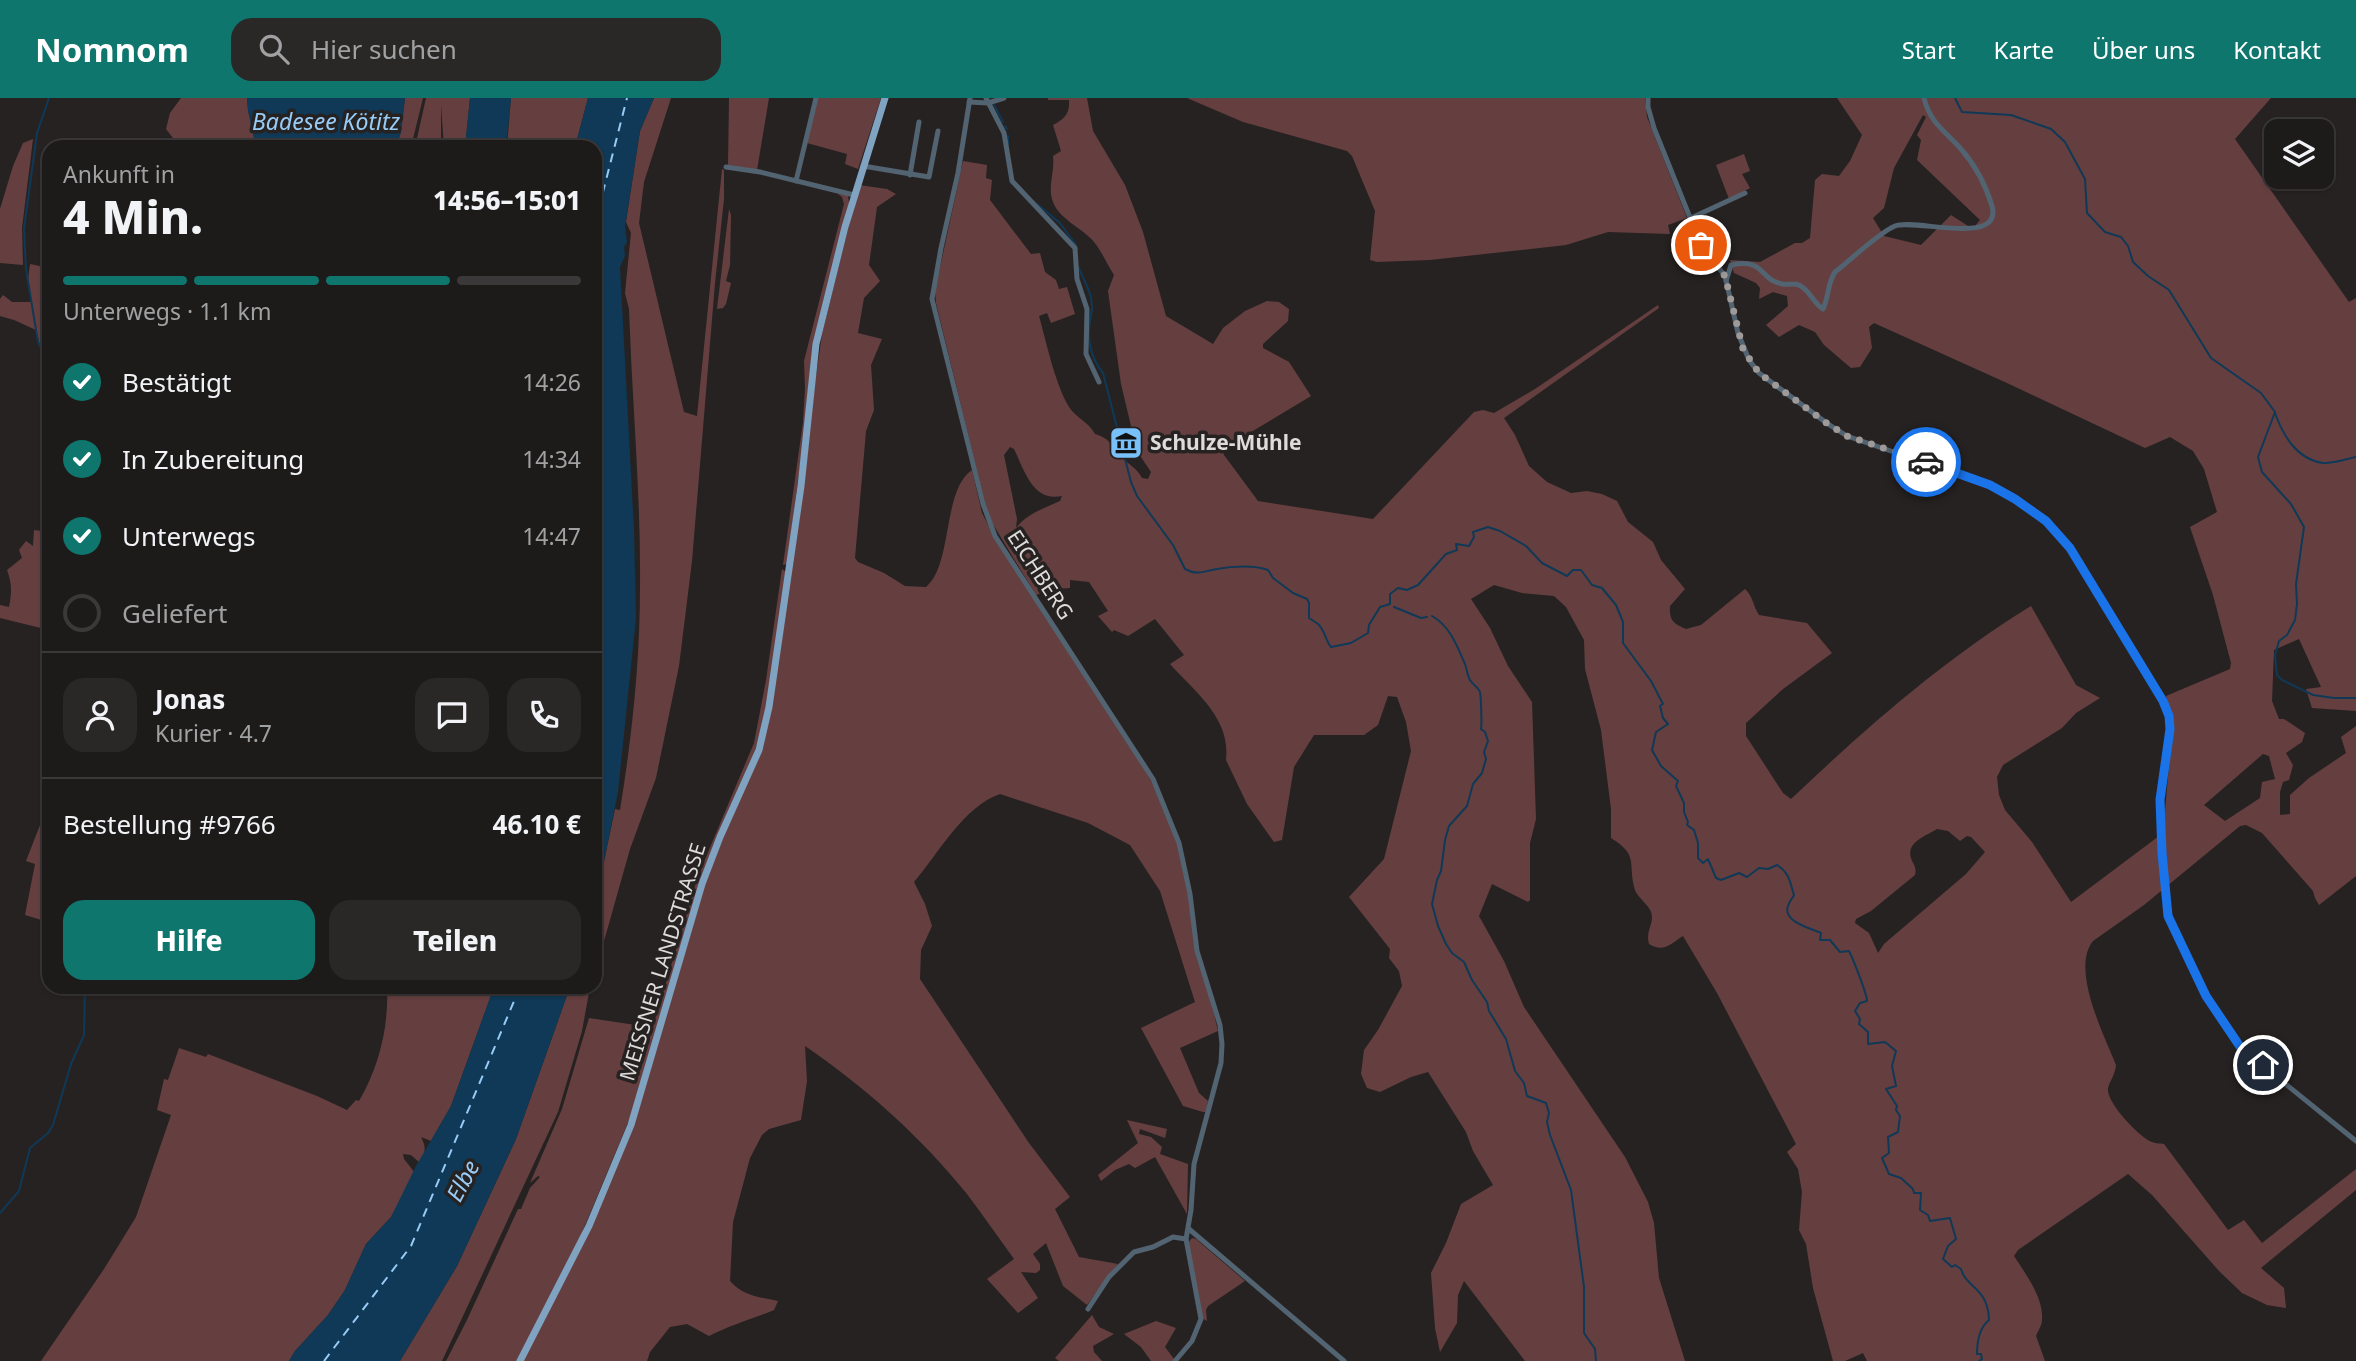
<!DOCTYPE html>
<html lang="de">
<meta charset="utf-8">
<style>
:root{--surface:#1d1a1a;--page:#2a2727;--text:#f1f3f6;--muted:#a0a1a2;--line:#3b3839;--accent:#0f766e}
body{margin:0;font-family:"Noto Sans",sans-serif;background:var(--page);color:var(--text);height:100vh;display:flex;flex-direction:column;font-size:26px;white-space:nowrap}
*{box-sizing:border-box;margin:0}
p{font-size:23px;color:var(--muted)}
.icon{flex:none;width:38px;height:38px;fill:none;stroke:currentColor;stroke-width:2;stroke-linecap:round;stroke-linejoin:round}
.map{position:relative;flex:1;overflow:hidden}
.sheet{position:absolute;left:42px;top:42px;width:560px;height:854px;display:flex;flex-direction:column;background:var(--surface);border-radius:21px;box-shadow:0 2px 5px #0004,0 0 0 2px var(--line)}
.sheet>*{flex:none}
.controls{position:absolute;left:2264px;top:21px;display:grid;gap:14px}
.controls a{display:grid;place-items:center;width:70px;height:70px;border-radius:14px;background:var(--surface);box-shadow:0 2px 5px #0004,0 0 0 2px var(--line);font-size:35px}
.pin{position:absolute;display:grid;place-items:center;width:60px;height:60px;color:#fff;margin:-30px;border:4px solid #fff;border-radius:50%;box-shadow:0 2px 7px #0007}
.courier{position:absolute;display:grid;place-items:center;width:70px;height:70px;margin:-35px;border:5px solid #1a73e8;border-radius:50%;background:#fff;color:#222;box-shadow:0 2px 9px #0007}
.overview em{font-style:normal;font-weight:800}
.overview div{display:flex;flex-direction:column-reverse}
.overview{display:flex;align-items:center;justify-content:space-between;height:119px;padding:0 21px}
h1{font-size:46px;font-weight:800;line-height:52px}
.bar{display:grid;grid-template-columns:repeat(4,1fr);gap:10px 7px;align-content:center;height:84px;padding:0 21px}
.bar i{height:9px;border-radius:5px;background:var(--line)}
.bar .on{background:var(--accent)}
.bar p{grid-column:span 4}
.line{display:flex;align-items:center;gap:18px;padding:0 21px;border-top:2px solid var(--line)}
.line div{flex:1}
.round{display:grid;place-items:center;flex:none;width:74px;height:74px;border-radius:21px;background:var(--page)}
ol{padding:0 21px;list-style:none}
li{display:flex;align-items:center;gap:21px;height:77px}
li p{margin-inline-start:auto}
li .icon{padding:7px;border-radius:50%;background:var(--accent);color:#fff;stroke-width:4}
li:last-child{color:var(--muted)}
li i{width:38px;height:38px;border:4px solid var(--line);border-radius:50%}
.cta{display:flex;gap:14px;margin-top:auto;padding:14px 21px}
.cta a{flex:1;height:80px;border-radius:21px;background:var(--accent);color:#fff;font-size:28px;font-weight:800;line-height:80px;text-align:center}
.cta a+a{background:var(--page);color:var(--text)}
header{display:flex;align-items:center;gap:42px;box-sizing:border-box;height:98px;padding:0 35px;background:var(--accent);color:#fff}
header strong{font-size:33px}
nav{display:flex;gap:38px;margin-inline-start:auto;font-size:24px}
.search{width:490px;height:63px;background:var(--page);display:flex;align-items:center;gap:18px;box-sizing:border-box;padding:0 24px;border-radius:21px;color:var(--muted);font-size:26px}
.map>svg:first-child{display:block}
.green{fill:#653f3f;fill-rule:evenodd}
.water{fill:#0f3956}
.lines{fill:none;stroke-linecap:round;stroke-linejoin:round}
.stream{stroke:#0f3956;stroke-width:2}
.ferry{stroke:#98cbf5;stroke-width:2;stroke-dasharray:9 7;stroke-linecap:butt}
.minor{stroke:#526371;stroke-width:5}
.major{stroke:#7fa3c1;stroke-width:7}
.done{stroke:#9e9a9a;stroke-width:7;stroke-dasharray:0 12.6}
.route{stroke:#1a73e8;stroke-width:9}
.labels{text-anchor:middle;stroke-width:7;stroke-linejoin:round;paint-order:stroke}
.poi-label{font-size:21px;font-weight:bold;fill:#dedbdb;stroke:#272222;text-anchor:start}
.street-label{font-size:21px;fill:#dedbdb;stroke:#272222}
.water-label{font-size:23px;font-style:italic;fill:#98cbf5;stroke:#272222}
</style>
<header>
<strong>Nomnom</strong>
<div class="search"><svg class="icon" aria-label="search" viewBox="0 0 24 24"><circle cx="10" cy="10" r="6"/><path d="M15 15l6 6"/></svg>Hier suchen</div>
<nav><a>Start</a><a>Karte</a><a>Über uns</a><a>Kontakt</a></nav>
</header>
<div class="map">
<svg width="2356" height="1263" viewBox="0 0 2356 1263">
<rect width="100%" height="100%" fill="#272222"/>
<g class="green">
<polygon points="181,0 247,0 248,12 256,49 180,49 166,31 170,15"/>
<polygon points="405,0 423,0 411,49 396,49 401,34"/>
<polygon points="426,0 470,0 465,49 444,49 441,7 441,49 415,49"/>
<polygon points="511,0 588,0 575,49 507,49"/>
<path d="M654,0h17l-27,84 -5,41 45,189 13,4 25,-247 2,1v29l-9,84 -23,278 -13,105 -23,112 -26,71 -35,124v-68l20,-96 5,1c12,-74 20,-148 20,-223 1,-93 -8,-186 -11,-278l-4,-16 6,-60 -5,-11 14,-91z"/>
<polygon points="729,0 769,0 757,72 728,67"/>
<polygon points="818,0 881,0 858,71 845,66 847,56 807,45"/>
<path d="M1048,0h39l6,33 32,54 18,47 23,84 47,28 10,-16 22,-17 22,-10 12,1 10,7 -1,12 -25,23v4l26,14 22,34 -88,53 1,6 34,46 115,18 101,-107 9,-2 11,3 41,-24 123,-84 1,3 -155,110 11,17 14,31 18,16 24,11 16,-2 15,3 15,7 11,21 25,20 8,18 24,29 -15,17c-1,14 3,18 16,23l15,-4 44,-36c8,7 8,17 14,26l48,8 25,30 -49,36 -37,34v13l37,57 8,6c75,-71 152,-139 240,-193l45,79 24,13 -24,15 -14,15 -59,37 -6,12 2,18 6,15 27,32 39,60 92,-69 10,-112 -7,-25 64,-27 1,-6 -18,-68 -23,-68 27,-15 -13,-43 -11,-18 -23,-14 -25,11 -138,-65 -133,-60 -5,4 3,21 -12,19 -9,1 -27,-23 -9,-13 -16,-7 -20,12 -13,-12 22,-19 -1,-10 -14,-4 -14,7 1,-11 -4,-5 -22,-10 -4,-13 30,2 35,-19h7l8,-5 5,-58 7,-6 17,2 11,-15 12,-26 -25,-37h434l-36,41 114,163 7,-4v413l-44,-3 -6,-19 15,-2 -22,-48 -25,11 -2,51 7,18h5l21,14 -3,9 -16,11 7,12 -4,15 -6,2 -3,10v23l10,-1v-19l19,-17 37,-25 -5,-16 15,-11v150l-37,29 -4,-7 -2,-7 -51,-58 -16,-8 -6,1 -96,79 -51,36c-23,28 12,96 23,124 -1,12 -9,19 -8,26 1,14 32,47 44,51 4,2 8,1 12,2l64,86 16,-10 18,23 94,-74v21l-95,78 23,20 2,20 -19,-3 -25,-12 -23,-22 -67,-76 -24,-21 -110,76 -4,6c11,17 30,42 28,64 0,5 -4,11 -6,16l9,25h-178l-4,-8 -18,8h-12l-20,-73 -7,-44 -7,-14 3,-38 -4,-23 -11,-17 9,-8 -79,-151 -34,-57c-13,8 -19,17 -34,8 -4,-13 6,-21 2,-32 -3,-8 -13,-14 -16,-22 -8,-27 5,-34 -24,-52v-29l-10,-79 -16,-61 -1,-29 -18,-33 -12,-11 -32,-3 -28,-8 -23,14 19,29 18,38 24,36 4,117 -6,24v57l-2,2 -36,-18 -13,32 25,45 20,46 101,150 23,45 6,21 5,55 26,83h-160l-61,-80 -6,14 -1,28 -17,29 -5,-24 -4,-55 15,-30 15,-39 32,-19 -20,-34 -7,-19 -38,-60 -17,5 -31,15 -13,-4 -6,-14 3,-24 14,-20 24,-44 -3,-15 -10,-13 1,-9 -41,-52 35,-38 27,-108 -5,-29 -9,-25 -9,-1 -10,29 -14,10h-50l-20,32 -12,73 -8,2 -27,-38 -21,-44c5,-42 -31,-68 -56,-96l14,-9 -29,-36 -27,17 -14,-6 -2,2 -14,-16 10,-5 -19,-29 -19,-2v8l-16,1 -18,6 -48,-79 -52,-213 -1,-12 28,-130 24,4 -1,13 6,2 -2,20 41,54 9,-1 5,19 11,8 3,9 8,-2 8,27 -24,9 -4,-10 -8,3c7,25 18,77 33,95 8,9 17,12 23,23 18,6 14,11 26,23 8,8 15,10 21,21l6,1 3,-7 -14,-21 -16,-67 -13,-93 6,-16c-7,-11 -12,-23 -20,-33 -13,-16 -36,-22 -42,-43 -4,-14 3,-28 1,-43l8,-5 -8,-26c11,-6 17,-11 16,-25h-21zM1923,17l3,2 -9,18 4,5 -4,20 63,60 -5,6h-7l-17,-11 -30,30 -37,-9 -11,-18 11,-10 10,-40zM1010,349l4,2c11,23 19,53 48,47l-2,5c-16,7 -33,13 -44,27l1,-9 -13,-64zM2263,656l6,2 6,23 -13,3 -2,16 -35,23 -21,-16zM1937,731l11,2 12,10 7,-5 4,1 14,15 -19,22 -82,70 -6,9 -9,-20 -14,-10 1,-4 15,-8 44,-36c2,-9 -2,-10 -4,-17 -5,-16 15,-22 26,-29z"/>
<polygon points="1187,0 1645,0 1647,19 1687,120 1668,127 1670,136 1608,134 1566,147 1430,162 1377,164 1370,162 1375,113 1352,58 1347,53 1243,24"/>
<polygon points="33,41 22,130 23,167 0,165 0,111 13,68 23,45"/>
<polygon points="1744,56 1750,73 1742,76 1750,90 1729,101 1716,67"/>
<path d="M859,87l28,4 9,5 -19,13 -8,58 11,16 -16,17 -6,35 24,6 -11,26 3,45 -8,21 -11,127 3,4 26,11 21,13 21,1c27,-22 16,-97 46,-117l10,43 15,29 145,220 10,21 24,56 12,55 8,62 14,41 8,34 -38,17 19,45 9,8 -2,11h-3l-20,-6 -42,-78 54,-26 -35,-111 -30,-46 -42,-22 -88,-29c-36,12 -62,60 -86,88l11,22 7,22 -11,24 -1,29 109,164 41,54 -15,12 24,48 39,7 -31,41 -24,-19 -17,-43 -13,11 7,10v6l-4,3 -15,-1 17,26 -20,15 -31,-34 27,-20c-16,-22 -31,-44 -47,-65 -46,-57 -102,-107 -162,-148l2,35 -6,39 -32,9 -7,6 -12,23 -17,64 -3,59c13,15 29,16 48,20l-4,9c-22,9 -44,15 -65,26l-22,-12 -17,3 -20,25 -3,9h-124l60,-117 43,-100 80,-265 59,-144 57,-401z"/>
<polygon points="838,96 848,97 849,105 819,223 787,466 783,467 803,324 805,290 804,263 844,106 842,99"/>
<polygon points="729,111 731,117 730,167 726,183 731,185 726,206 723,210 717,211"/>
<polygon points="30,166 49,170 49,283 36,232 14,222 0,218 0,201 3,197 12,204 32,204 28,182"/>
<path d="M34,432l15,2v98l-49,-12v-13l9,2c3,-14 3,-24 -2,-37l15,-12 -3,-8 7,-9 7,5z"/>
<polygon points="782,471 786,474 768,601 758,643 750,668 718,738 632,1015 581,1137 517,1263 446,1263 467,1222 518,1111 521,1111 530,1090 540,1079 538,1078 530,1085 562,1011 589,920 649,929 653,928 698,778 754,645 766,582"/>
<polygon points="49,704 49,823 48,824 25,817 35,766 26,763"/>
<path d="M387,889h107l-43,119 -20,35 -10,-4c6,11 4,16 -1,26l-9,-8 -8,-1 1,5 11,14 -24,44 -25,27 -21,46 -17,25 -33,36 -6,10h-248l63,-92 32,-52 35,-102 -14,-5 7,-31 4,1 11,-32 27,9 2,-3 109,42 30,14 9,-10 3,1c20,-34 30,-75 28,-114z"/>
<polygon points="570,889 590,889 582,933 558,1014 442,1263 400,1263 457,1168 516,1041"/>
<polygon points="1127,1022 1167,1031 1165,1040 1140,1031 1139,1036 1151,1039 1162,1049 1160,1056 1188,1066 1187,1116 1155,1059 1135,1070 1129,1066 1115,1072 1101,1083 1098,1077 1138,1045"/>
<polygon points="1192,1140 1196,1141 1245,1183 1208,1208 1206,1212 1207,1223 1202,1220 1188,1145"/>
<polygon points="1092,1217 1099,1229 1114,1236 1093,1248 1094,1254 1102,1263 1059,1263 1055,1260"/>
<polygon points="1156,1223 1176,1230 1165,1249 1174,1261 1173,1263 1151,1263 1141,1249 1124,1236"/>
</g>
<g class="water">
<polygon points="247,0 405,0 401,34 396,49 256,49 248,12"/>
<polygon points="470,0 511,0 506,49 465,49"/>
<polygon points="588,0 654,0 640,33 625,128 627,144 624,149 625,158 620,169 634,432 636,520 618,694 595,807 595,49 575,49"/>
<polygon points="494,889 570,889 516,1041 457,1168 400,1263 289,1263 295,1253 328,1217 345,1192 366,1146 391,1119 416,1068 451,1008"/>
</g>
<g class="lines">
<g class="stream">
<polyline points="49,0 37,35 24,131 26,171 38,244 49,269"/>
<polyline points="1955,0 1962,14 2011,17 2051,31 2065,44 2085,81 2087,115 2105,134 2121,139 2128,148 2133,164 2148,178 2169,192 2211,260 2261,295 2275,314 2258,359 2262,374 2291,406 2304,429 2296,486 2297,506 2295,522 2287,537 2279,543 2275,557 2277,577 2282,582 2313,597 2334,600 2356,600"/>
<polyline points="994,7 1003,24"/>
<polyline points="1005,28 1007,31"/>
<polyline points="1008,38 1008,46"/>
<polyline points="1037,106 1060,125 1076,147"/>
<path d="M1079,170c5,14 14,25 13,42 0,0 -2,10 -2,11 -3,19 0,36 13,52l28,109 6,14 36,49 12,24c13,7 19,2 32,0 15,-3 38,-4 51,1l5,8 20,15 14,6 2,4v15c3,2 6,4 9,6 7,6 7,16 13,23l20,-4 17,-10 1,-8 11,-18 10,-3v-10l8,-6 9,2 11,-5 28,-31 11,-4 -1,-6 13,2 5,-9 -1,-5 15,-5 12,4 26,15 16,17 25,13 6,-6h8l11,15 10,3 14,17 7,17v21l28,38 12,23 -3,2 3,12 5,6 -12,8 -4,18 9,16 17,15 -2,5 8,17v9l4,10 -1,3 7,5 4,13v15l5,5 5,-4 8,19 5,2 18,-7 8,4 12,-9 9,1 9,-4c13,8 13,18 17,30 -2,4 -5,7 -6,11 -6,16 25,23 33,27l-1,7h10l10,12 9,-1c4,8 18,43 18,50l-7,2 -5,8 5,8 -1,5 9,8v12l17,-2 11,9 -4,15 4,20 -10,3 11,17 -1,4 4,6 -2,16 -10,5 1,16 -7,5 7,16 12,4 12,11 1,4h7l-1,17 8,5 2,6 20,-3 6,21 -8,7 -5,13 9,8 3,-2 6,4c5,19 27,18 28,51 -10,8 -12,21 -12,34h4l1,5 -3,2"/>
<path d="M2275,315c8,22 21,46 48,50 9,1 23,-4 33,-6"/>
<polyline points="1394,509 1421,520 1427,519"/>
<path d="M1432,518c18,10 25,30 33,48 2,5 2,11 5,16 3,5 8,7 10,12 1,5 2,34 1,37l4,3 3,9 -4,11 2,7 -4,14 -9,11 -6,22 -18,20 -4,14 -4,31 -4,9 -5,24 6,22 8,18 6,9 12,9 8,18 15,22 2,9 17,28 9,32 9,12 3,13 19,7 3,10 -2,9 3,13 21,55 13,97v46l11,16 1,12"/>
<path d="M49,750c-7,20 -8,42 0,63"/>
<polyline points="0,1115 19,1093 30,1050 48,1035 53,1027 71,966 84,937 85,889"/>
</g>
<g class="ferry">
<polyline points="595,543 599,521 603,94 627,0"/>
<polyline points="324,1263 411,1148 520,889"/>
</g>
<g class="minor">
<polyline points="970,0 958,75 941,150 932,201 983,406 995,438 1153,681 1179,745 1190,796 1197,853 1220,927 1222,946 1221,965 1194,1066 1191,1112 1186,1141 1201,1221 1192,1243 1175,1263"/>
<polyline points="986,0 1004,35 1012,83 1075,150 1077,181 1087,211 1086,256 1099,284"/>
<polyline points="1648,0 1648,9 1654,30 1701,147 1725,178 1738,235 1749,262 1759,275 1828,326 1847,338 1990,387 2015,401 2046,423 2070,450 2163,603 2169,618 2170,631 2160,702 2160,740 2165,799 2168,818 2179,842 2206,898 2241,950 2356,1043"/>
<polyline points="969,4 988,5 1004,0"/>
<polyline points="863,68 929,79 938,33"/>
<polyline points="726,69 760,74 854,97"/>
<polyline points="910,77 919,24"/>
<polyline points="796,83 816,0"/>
<polyline points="1691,120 1745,95"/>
<path d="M1726,183l5,-16c35,-7 27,14 51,19 5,1 12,-1 17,1 11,5 14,18 24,24 6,-12 4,-25 12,-37 16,-12 43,-39 60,-46 19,-8 108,21 97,-20 -6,-20 -17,-41 -31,-57 -16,-18 -31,-26 -37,-51"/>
<polyline points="1189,1131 1344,1263"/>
<polyline points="1088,1211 1109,1179 1134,1154 1153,1149 1173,1139 1186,1141"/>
</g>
<polyline class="major" points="520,1263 589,1128 631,1027 702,786 720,739 759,652 769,609 801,388 816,246 845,129 885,0"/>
</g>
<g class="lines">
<polyline class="done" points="1701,147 1725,178 1743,251 1759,275 1828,326 1847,338 1926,364"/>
<polyline class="route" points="1926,364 1990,387 2015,401 2046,423 2070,450 2163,603 2169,618 2170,631 2160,702 2162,755 2168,818 2206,898 2241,950 2263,967"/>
</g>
<defs>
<symbol id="museum-square" viewBox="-11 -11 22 22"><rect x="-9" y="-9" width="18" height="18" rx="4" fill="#79bff8" stroke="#272222"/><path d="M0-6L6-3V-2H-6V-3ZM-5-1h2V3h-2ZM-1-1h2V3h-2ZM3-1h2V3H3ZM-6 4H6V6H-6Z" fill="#111"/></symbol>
</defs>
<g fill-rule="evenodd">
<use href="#museum-square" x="1107" y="326" width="38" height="38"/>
</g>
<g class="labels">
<g class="poi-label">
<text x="1150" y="352">Schulze-Mühle</text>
</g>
<g class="street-label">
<text transform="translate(1040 477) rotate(57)" y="7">EICHBERG</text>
<text transform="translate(663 864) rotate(-73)" y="7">MEISSNER LANDSTRASSE</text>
</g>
<g class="water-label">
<text x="326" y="32">Badesee Kötitz</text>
<text transform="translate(463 1083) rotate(-62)" y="8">Elbe</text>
</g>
</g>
</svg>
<div class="controls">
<a><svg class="icon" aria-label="layers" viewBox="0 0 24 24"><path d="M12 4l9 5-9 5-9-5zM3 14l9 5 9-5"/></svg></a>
</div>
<div class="pin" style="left:1701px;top:147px;background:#ea580c"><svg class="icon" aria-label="bag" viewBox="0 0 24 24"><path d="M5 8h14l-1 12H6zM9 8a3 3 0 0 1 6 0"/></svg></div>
<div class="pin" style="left:2263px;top:967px;background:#1f2937"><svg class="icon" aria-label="home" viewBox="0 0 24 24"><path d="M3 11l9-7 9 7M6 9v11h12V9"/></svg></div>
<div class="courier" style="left:1926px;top:364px"><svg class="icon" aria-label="car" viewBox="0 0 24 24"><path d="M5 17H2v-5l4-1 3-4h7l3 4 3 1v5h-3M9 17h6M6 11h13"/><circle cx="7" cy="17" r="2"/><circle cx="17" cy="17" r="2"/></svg></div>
<section class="sheet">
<div class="overview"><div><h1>4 Min.</h1><p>Ankunft in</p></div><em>14:56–15:01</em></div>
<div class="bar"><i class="on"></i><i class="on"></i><i class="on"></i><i></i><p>Unterwegs · 1.1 km</p></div>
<ol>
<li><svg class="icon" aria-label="check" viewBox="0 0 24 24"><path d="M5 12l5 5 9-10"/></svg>Bestätigt<p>14:26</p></li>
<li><svg class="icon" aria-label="check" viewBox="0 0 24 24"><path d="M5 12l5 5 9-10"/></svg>In Zubereitung<p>14:34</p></li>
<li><svg class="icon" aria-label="check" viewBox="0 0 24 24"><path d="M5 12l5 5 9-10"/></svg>Unterwegs<p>14:47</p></li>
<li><i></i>Geliefert</li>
</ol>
<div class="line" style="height:126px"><a class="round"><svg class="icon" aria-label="person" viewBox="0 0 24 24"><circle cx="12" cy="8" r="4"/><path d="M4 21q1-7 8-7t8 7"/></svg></a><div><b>Jonas</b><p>Kurier · 4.7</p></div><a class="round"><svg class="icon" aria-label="chat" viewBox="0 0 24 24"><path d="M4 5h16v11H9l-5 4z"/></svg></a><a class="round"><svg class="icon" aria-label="phone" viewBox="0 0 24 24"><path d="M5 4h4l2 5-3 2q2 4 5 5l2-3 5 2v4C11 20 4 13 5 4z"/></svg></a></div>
<div class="line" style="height:91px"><div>Bestellung #9766</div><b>46.10 €</b></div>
<div class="cta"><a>Hilfe</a><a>Teilen</a></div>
</section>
</div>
